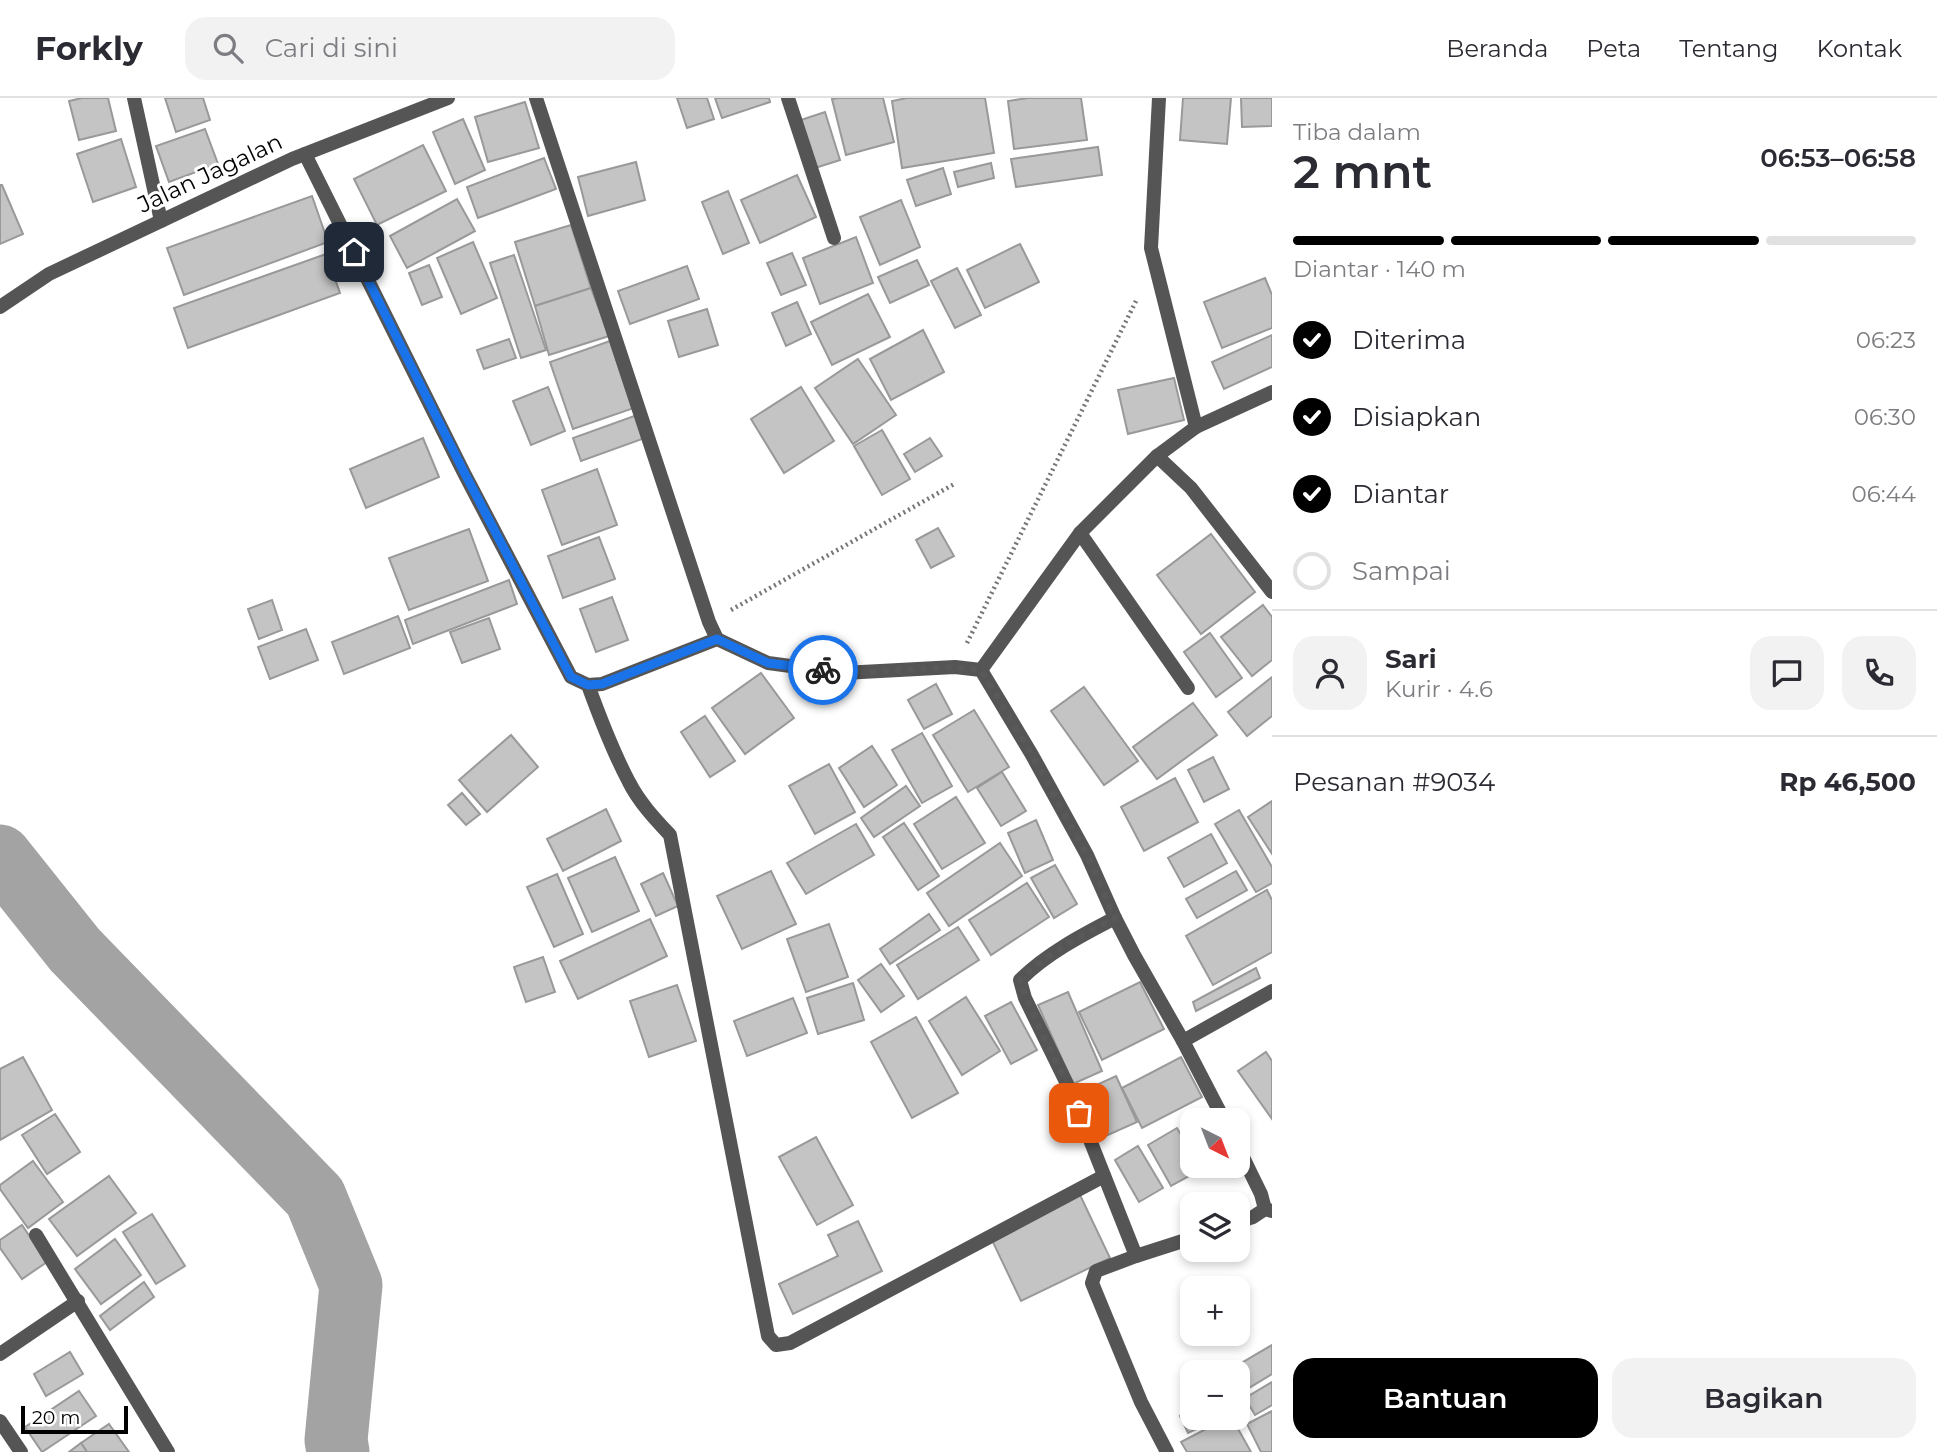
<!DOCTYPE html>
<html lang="id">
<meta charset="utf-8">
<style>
:root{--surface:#fff;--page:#f2f2f3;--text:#2b2b33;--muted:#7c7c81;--line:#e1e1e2;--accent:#000}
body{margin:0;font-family:Montserrat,sans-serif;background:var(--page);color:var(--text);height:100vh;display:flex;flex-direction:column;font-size:26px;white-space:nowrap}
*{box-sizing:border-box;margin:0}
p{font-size:23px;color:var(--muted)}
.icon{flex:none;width:38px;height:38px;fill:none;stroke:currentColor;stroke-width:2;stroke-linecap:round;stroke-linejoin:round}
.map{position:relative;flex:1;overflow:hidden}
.drawer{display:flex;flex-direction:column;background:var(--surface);width:665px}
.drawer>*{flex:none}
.needle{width:46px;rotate:138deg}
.fabs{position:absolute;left:1180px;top:1010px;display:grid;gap:14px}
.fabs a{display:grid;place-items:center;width:70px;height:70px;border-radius:14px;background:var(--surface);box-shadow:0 4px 10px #0003;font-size:35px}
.scale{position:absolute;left:21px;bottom:18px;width:107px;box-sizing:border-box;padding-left:7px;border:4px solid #000;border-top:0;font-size:19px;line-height:24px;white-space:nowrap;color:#000;-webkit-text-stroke:5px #fff;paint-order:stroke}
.pin{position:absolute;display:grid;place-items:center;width:60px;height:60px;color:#fff;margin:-30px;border-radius:14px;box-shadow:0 4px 10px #0006}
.courier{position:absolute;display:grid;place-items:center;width:70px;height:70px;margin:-35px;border:5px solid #1a73e8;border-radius:50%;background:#fff;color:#222;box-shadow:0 2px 9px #0007}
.overview em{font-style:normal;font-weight:600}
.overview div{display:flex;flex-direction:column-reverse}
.overview{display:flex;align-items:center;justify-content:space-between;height:119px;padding:0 21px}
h1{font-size:46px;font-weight:600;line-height:52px}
.bar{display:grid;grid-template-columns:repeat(4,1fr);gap:10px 7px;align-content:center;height:84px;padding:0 21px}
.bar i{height:9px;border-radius:5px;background:var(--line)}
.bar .active{background:var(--accent)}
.bar p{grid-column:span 4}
.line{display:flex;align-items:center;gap:18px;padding:0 21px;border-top:2px solid var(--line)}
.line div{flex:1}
.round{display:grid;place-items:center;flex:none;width:74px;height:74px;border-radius:21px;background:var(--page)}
ol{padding:0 21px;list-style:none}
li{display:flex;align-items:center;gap:21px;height:77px}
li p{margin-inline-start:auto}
li .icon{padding:7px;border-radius:50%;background:var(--accent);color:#fff;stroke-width:4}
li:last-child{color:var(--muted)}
li i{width:38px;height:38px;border:4px solid var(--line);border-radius:50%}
.action{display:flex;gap:14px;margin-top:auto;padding:14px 21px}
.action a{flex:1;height:80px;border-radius:21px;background:var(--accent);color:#fff;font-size:28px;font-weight:600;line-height:80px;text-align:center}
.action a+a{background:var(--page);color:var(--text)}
header{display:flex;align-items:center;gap:42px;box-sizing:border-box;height:98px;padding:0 35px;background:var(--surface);border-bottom:2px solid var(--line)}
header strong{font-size:33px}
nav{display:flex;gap:38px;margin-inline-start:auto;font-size:24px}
.search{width:490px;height:63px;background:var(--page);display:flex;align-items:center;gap:18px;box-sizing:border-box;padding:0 24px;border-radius:21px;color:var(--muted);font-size:26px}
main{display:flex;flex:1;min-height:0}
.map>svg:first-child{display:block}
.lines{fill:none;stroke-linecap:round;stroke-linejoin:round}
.river{stroke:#a3a3a3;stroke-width:63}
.building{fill:#c4c4c4;stroke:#999;stroke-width:2}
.path{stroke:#777;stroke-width:4.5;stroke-dasharray:2 3.5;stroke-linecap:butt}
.minor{stroke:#555;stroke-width:14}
.done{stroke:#595959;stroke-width:7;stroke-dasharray:0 12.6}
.route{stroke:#1a73e8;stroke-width:9}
.labels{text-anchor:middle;stroke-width:6;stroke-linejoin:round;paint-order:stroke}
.street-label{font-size:23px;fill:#000;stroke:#fff}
</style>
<header>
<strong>Forkly</strong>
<div class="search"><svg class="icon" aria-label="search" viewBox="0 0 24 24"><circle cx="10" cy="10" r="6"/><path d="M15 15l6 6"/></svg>Cari di sini</div>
<nav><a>Beranda</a><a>Peta</a><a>Tentang</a><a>Kontak</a></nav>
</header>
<main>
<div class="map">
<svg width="1272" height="1354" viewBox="0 0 1272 1354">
<rect width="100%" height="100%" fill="#fff"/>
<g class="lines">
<polyline class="river" points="0,758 75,852 315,1099 351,1187 336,1342 338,1354"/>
</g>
<g class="building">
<polygon points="82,0 108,0 116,33 79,42 69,3"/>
<polygon points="165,0 203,0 210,22 176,34"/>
<polygon points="677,0 707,0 714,21 687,30"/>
<polygon points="715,0 769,0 770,4 722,20"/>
<polygon points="838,0 883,0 894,44 846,57 832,1"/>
<polygon points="907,0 985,0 994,55 902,70 892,3"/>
<polygon points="1028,0 1081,0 1087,42 1014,51 1008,3"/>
<polygon points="1183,0 1231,0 1227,46 1180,42"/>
<polygon points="1241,0 1272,0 1272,28 1242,29"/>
<polygon points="525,4 539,50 488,64 475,19"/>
<polygon points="825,14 840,62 812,71 798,23"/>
<polygon points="463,21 485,72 455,86 433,34"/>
<polygon points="205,31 218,66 169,84 156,48"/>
<polygon points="121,41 136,89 93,104 77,56"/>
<polygon points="423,47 446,93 377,127 354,81"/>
<polygon points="1098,49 1102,77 1016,89 1011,61"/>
<polygon points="544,60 556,91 478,120 467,89"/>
<polygon points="636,64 645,102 588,118 578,79"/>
<polygon points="991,65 994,80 958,89 954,74"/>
<polygon points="943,70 951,96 916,108 907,82"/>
<polygon points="797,77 816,119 760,145 741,102"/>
<polygon points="0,87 2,87 23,136 0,146"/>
<polygon points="728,93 749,145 723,156 702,104"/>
<polygon points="312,98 328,144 184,197 167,150"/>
<polygon points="457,101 475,133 407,170 390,138"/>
<polygon points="901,102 920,149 880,167 860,119"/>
<polygon points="571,127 591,190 535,208 515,144"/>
<polygon points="856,139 873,185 820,206 803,160"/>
<polygon points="473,144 497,200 461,216 437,160"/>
<polygon points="1020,146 1039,184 985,210 967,172"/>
<polygon points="792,155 806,187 781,197 767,165"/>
<polygon points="326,156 340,195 188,250 174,210"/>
<polygon points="514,157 546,252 521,260 490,165"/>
<polygon points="917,162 929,187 890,205 878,179"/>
<polygon points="429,167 442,199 422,207 409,175"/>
<polygon points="687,168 699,201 630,226 618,193"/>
<polygon points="957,170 981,217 955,230 931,183"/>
<polygon points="1265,180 1272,197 1272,230 1222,250 1204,204"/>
<polygon points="591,190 609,238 549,257 535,208"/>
<polygon points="868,196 890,239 832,267 811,224"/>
<polygon points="797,204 811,236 786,248 772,215"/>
<polygon points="707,211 718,247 679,259 668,223"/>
<polygon points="923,232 944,274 891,302 870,261"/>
<polygon points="1272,237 1272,269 1224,291 1212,264"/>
<polygon points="509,241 516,260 484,271 477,252"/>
<polygon points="610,243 634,310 573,331 550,264"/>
<polygon points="858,261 896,317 853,346 815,290"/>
<polygon points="1174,280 1184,322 1128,336 1118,292"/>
<polygon points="548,289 565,333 531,347 513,303"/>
<polygon points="801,289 834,343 784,375 751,321"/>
<polygon points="637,317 645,340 581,363 573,340"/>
<polygon points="882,332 910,381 882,397 854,348"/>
<polygon points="423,340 439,379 366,410 350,371"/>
<polygon points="930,340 942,358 915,374 904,356"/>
<polygon points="597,371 617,427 562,447 542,392"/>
<polygon points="938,430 954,458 931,470 916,442"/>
<polygon points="469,431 488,483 409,512 389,460"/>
<polygon points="1211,436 1255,494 1201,536 1157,477"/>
<polygon points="599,439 615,481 563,500 548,458"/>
<polygon points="509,482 517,506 413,546 405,522"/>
<polygon points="612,499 628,542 596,554 580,511"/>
<polygon points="272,502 282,532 259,541 248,511"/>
<polygon points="1263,507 1272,519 1272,562 1252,578 1221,539"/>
<polygon points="398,518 410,550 344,576 332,544"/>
<polygon points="489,520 500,551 462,565 450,534"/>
<polygon points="306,531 318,562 270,581 258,549"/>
<polygon points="1210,535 1242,580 1216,599 1184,554"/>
<polygon points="761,575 794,620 745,656 712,610"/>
<polygon points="1272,579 1272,618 1247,638 1228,614"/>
<polygon points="936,586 952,616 924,631 908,602"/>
<polygon points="1084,589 1138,663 1104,687 1051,613"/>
<polygon points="1193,605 1217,637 1157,681 1133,649"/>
<polygon points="974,612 1009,669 968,694 933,637"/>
<polygon points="705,618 735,663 710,679 681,634"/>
<polygon points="922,635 952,688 922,705 892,652"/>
<polygon points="511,637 538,669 487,714 459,682"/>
<polygon points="872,648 897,687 864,709 839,670"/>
<polygon points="1213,659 1229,691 1204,704 1188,672"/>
<polygon points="829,666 855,714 815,736 789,688"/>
<polygon points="1002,674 1026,713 1001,728 977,690"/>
<polygon points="1175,680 1198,724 1144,753 1121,709"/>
<polygon points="906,688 920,708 874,739 861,720"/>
<polygon points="462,695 480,716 466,727 448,707"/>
<polygon points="956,699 985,745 942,771 914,726"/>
<polygon points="1272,703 1272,756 1248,719"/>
<polygon points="606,711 621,743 563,773 547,741"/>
<polygon points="1239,712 1272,769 1272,785 1256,794 1215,726"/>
<polygon points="1036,722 1053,762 1025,775 1008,735"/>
<polygon points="904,725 939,778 918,792 883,739"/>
<polygon points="856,726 874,757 806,796 787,765"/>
<polygon points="1211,736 1227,765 1184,789 1168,760"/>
<polygon points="1000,745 1022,778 949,828 927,795"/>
<polygon points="615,759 639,813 592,834 568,780"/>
<polygon points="1055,767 1077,806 1054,820 1031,780"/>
<polygon points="771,773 796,826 742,851 717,798"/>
<polygon points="1236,773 1247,792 1197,820 1186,801"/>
<polygon points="663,775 678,808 656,818 641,786"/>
<polygon points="557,776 583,836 554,849 527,789"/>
<polygon points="1027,785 1049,819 991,857 969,822"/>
<polygon points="1267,792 1272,802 1272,854 1213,887 1186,838"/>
<polygon points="929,816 940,832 890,866 880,851"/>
<polygon points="650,821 667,858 578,901 560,863"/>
<polygon points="829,826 848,879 806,894 787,841"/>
<polygon points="958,829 979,862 918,901 897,867"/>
<polygon points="543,859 555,894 526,904 514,869"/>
<polygon points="881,866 904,898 881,914 858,882"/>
<polygon points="1256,870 1260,880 1196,913 1193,904"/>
<polygon points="1140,884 1164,931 1102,962 1079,914"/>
<polygon points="853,885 864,922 818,936 807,900"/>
<polygon points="677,887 696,943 649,959 630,903"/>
<polygon points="1068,894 1102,973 1073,986 1038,907"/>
<polygon points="966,899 1000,953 962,977 929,923"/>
<polygon points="793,900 807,935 747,958 734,923"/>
<polygon points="1011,904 1037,952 1011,966 985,918"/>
<polygon points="916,919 958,995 912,1020 871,944"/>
<polygon points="1266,954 1272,963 1272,1021 1238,973"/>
<polygon points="23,959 52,1012 0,1042 0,971"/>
<polygon points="1181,959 1202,999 1142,1030 1122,990"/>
<polygon points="1116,978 1137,1024 1099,1041 1079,995"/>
<polygon points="55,1016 80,1054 47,1076 22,1037"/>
<polygon points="1177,1030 1192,1056 1192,1068 1198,1068 1200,1072 1171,1088 1148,1047"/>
<polygon points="816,1039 853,1107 817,1127 779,1059"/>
<polygon points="1138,1048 1163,1090 1139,1104 1115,1062"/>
<polygon points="33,1063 63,1104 28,1130 0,1091 0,1087"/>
<polygon points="109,1078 136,1115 77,1158 49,1121"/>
<polygon points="1080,1097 1110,1160 1021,1203 991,1140"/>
<polygon points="152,1116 185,1168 156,1186 123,1134"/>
<polygon points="858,1123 882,1173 793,1216 779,1186 838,1158 828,1137"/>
<polygon points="22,1127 47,1164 22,1181 0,1150 0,1142"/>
<polygon points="115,1141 141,1177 101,1206 75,1171"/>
<polygon points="144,1184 154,1199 110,1232 100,1218"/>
<polygon points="1272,1247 1272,1276 1239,1296 1237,1274 1226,1274"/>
<polygon points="70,1254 83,1276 46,1298 34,1276"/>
<polygon points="1272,1284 1272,1307 1255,1317 1245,1300"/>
<polygon points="79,1293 96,1318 42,1354 25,1329"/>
<polygon points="1192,1313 1192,1320 1220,1320 1188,1335 1180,1318"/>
<polygon points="1272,1313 1272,1354 1261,1354 1247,1326"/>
<polygon points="1227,1320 1232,1320 1251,1354 1187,1354 1181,1344"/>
<polygon points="109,1326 129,1354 87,1354 81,1345"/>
<polygon points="81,1345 87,1354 69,1354"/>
</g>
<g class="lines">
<g class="path">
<polyline points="731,512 956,385"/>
<polyline points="967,545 1137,201"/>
</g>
<g class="minor">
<polyline points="134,0 161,123"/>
<polyline points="536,0 709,524 717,541"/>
<polyline points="788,0 834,140"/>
<polyline points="1159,0 1151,150 1196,329"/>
<polyline points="305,56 464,375 571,579 588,587 602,586 717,541 768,565 843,575 955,569 981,572 1032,657 1087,757 1115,820 1134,857 1183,943 1224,1022"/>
<polyline points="0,209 49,176 292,61 448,0"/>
<polyline points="1157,358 1191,390 1272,494"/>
<polyline points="1080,435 1188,590"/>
<polyline points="981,572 1080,435 1157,358 1196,329 1272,294"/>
<path d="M588,587c12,33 25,67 41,97 10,20 26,37 41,53l98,501 8,9 14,-2 314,-167"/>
<path d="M1115,820c-33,17 -69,36 -95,62l5,18 46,94 65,164 -40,15 -4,12 49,119 26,50"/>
<polyline points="1183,943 1272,893"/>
<polyline points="1237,1047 1261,1096 1265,1111"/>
<polyline points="1237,1124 1253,1119 1265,1111 1272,1113"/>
<polyline points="36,1137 168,1354"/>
<polyline points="1136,1158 1192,1140"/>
<polyline points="0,1256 78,1203"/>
<polyline points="0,1323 21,1354"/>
</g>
</g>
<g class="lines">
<path class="done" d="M823,572l20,3 112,-6 26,3 51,85 55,100 28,63c-33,17 -69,36 -95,62 15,46 42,88 59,133"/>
<polyline class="route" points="354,154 464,374 571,579 588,587 602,586 717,541 768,565 823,572"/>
</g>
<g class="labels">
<g class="street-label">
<text transform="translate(210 75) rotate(-25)" y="8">Jalan Jagalan</text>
</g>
</g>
</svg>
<div class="fabs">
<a><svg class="needle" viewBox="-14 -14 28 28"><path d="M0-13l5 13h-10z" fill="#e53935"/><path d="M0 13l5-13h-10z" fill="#7c7c81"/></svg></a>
<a><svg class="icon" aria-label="layers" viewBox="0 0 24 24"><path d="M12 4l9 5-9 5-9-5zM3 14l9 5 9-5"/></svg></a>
<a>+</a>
<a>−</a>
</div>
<div class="scale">20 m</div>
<div class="pin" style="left:1079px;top:1015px;background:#ea580c"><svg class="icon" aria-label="bag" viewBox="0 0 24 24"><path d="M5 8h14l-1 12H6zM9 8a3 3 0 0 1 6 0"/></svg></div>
<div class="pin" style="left:354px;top:154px;background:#1f2937"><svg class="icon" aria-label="home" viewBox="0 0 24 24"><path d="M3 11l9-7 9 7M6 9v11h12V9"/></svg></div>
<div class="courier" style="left:823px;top:572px"><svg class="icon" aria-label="bike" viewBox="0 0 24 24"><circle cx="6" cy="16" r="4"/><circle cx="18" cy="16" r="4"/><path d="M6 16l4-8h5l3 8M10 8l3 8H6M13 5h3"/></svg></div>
</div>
<section class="drawer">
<div class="overview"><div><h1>2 mnt</h1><p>Tiba dalam</p></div><em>06:53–06:58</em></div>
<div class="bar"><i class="active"></i><i class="active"></i><i class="active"></i><i></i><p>Diantar · 140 m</p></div>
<ol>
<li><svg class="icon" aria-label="check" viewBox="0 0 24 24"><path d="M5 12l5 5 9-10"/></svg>Diterima<p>06:23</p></li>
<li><svg class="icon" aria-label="check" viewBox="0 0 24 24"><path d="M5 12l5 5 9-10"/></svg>Disiapkan<p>06:30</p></li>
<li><svg class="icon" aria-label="check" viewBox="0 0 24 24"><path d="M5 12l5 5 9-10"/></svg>Diantar<p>06:44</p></li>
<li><i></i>Sampai</li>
</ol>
<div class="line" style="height:126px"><a class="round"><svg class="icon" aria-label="person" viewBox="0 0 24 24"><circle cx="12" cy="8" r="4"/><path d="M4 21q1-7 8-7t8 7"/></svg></a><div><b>Sari</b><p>Kurir · 4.6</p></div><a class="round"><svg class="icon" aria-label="chat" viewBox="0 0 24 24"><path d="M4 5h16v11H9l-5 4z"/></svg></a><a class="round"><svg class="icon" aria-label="phone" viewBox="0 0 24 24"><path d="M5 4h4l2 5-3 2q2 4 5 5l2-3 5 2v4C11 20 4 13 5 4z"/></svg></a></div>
<div class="line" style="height:91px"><div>Pesanan #9034</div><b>Rp 46,500</b></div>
<div class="action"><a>Bantuan</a><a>Bagikan</a></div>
</section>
</main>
